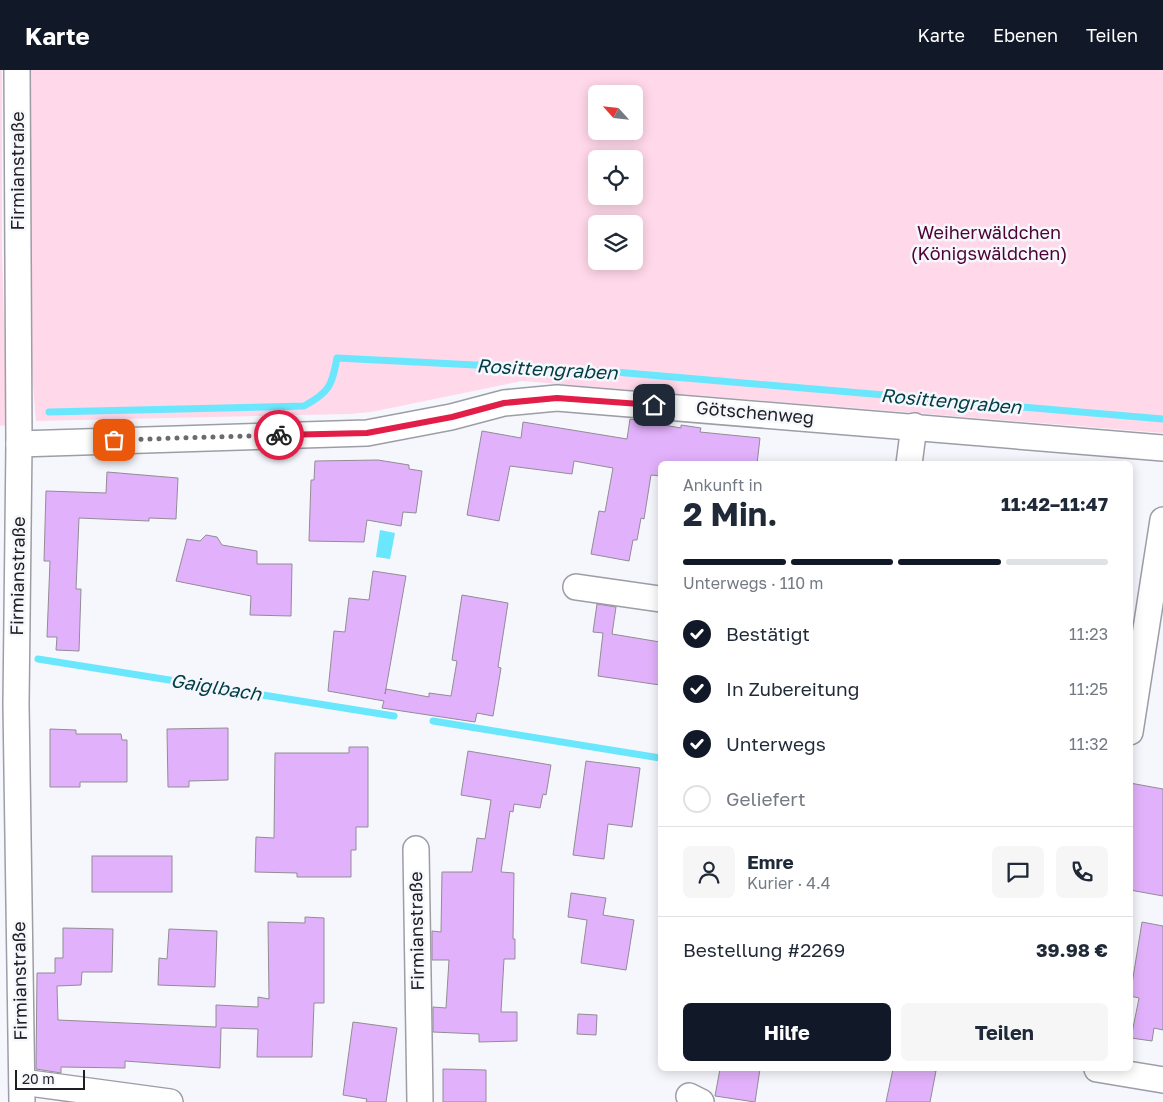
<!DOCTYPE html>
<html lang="de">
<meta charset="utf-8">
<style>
:root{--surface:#fff;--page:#f6f6f7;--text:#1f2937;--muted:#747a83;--line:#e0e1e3;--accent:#111827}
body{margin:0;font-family:"Golos Text",sans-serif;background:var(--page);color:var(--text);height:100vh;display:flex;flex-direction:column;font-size:19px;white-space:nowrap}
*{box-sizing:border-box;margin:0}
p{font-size:16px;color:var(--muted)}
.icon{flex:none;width:28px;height:28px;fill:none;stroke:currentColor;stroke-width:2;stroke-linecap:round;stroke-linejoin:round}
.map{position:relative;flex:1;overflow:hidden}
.side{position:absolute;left:658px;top:391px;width:475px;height:610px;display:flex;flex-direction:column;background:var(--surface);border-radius:8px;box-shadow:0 2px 12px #0003}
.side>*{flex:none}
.needle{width:32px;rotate:297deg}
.tools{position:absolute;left:588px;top:15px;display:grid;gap:10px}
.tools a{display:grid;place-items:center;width:55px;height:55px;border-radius:8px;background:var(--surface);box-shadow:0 2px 12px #0003;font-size:25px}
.scale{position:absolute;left:15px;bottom:12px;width:70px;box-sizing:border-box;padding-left:5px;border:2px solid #1f1f23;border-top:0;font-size:14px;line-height:18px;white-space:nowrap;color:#1f1f23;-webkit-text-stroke:4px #f6f7fd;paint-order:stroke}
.pin{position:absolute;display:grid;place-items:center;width:42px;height:42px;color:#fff;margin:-21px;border-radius:10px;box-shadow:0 2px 8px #0006}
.courier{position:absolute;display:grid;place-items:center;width:50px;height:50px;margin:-25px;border:4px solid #e11d48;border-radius:50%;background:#fff;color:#222;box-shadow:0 1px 6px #0007}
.summary em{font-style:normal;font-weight:700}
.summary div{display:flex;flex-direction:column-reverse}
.summary{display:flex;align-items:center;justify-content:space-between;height:85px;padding:0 25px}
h1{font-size:32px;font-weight:700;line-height:38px}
.bar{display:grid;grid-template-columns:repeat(4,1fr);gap:8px 5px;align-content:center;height:60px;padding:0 25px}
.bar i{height:6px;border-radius:4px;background:var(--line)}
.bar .on{background:var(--accent)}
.bar p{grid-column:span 4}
.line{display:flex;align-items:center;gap:12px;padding:0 25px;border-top:1px solid var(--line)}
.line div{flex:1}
.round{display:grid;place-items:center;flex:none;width:52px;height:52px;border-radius:8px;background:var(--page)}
ol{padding:0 25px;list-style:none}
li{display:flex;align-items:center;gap:15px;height:55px}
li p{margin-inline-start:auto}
li .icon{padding:5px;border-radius:50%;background:var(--accent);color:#fff;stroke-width:4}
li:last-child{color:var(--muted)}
li i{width:28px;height:28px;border:2px solid var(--line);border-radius:50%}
.button{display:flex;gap:10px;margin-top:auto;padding:10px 25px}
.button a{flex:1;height:58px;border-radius:8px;background:var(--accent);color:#fff;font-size:20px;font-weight:700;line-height:58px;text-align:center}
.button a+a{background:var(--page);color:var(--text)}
header{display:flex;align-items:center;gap:30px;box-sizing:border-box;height:70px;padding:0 25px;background:var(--accent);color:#fff}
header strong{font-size:24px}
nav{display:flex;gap:28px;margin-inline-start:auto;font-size:18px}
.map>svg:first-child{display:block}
.green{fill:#ffd8ea;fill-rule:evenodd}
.water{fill:#6be7fd}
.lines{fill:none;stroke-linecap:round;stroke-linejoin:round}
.stream{stroke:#6be7fd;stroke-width:7}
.building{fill:#e2b1fb;stroke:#928c95}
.minor-casing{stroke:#9c9da7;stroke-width:28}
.minor{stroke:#fff;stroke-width:25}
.done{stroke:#6a6b6f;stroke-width:5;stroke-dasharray:0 9}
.route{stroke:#e11d48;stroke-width:6}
.labels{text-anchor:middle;stroke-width:5;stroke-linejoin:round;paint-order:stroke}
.street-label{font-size:18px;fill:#1f1f23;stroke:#f6f7fd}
.park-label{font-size:18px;fill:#4d0232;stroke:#f6f7fd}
.water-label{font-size:19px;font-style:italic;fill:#003d45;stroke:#f6f7fd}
</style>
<header>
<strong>Karte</strong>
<nav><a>Karte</a><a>Ebenen</a><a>Teilen</a></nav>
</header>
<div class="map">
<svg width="1163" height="1032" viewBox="0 0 1163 1032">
<rect width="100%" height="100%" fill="#f6f7fd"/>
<g class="green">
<polygon points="0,0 2,0 2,184 7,355 0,356"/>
<path d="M29,0h1134v363l-641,-52 -151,31 -22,2 -313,7 -8,-95zM596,24h38v37h-38zM596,89h38v37h-38zM596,154h38v37h-38z"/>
</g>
<polygon class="water" points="380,460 395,463 390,489 376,487"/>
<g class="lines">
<g class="stream">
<path d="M49,342l255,-6c26,-14 28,-21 33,-48l278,14 548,47"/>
<polyline points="38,589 394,646"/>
<polyline points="433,651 660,688"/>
</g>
</g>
<g class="building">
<polygon points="630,349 681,358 681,355 701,358 700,362 760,368 757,394 660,394 660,406 651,405 644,449 641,448 637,470 633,470 629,491 591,484 599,441 605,442 613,398 574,391 572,404 510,396 499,451 467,445 482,361 521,368 523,352 627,369"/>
<polygon points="378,390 409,395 409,399 422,401 416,443 403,442 401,456 367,450 364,472 309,471 311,410 314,410 315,391"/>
<polygon points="107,402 178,408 176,449 149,448 149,451 79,448 76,519 81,519 79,581 56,580 57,567 47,567 50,491 44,491 46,421 106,423"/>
<polygon points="206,465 217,467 222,475 257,481 257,494 292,494 291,546 250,545 251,526 176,511 187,469 200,471"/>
<polygon points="373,501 406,506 385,624 386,619 429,627 429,623 451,626 457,591 452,590 462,525 508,533 498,597 501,598 493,646 477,643 475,652 382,638 384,631 328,621 334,561 345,562 349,528 369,530"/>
<polygon points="597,534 616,537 612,564 660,572 660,615 598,606 603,563 593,562"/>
<polygon points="228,658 228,710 189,711 189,717 168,717 167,659"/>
<polygon points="50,659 76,660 76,664 121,664 122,670 127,670 127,712 80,712 80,717 50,717"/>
<polygon points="349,677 368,677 368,757 356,757 356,780 351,780 351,807 297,807 297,803 255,802 256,767 274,768 275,683 349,683"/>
<polygon points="468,681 551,695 546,725 543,724 540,738 514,734 513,742 510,741 501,802 514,803 513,869 515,869 515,889 504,889 501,942 517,942 517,971 479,972 479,964 433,962 433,937 446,938 449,890 432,890 432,861 441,862 442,802 472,802 477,768 485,769 491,730 461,725"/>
<polygon points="586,691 640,698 632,757 608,754 604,789 573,785"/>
<polygon points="1130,713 1163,719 1163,826 1130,820"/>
<rect x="92" y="786" width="80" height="36"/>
<polygon points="571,823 606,828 603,845 634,850 626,900 581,893 587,850 568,847"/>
<polygon points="305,847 324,848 324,933 314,933 312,987 257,987 258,959 221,958 220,998 125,991 125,998 61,997 61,1003 36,999 37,903 55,903 55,888 63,888 63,858 113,859 112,902 82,902 81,915 57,916 58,950 216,957 216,935 258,937 258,927 269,929 268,852 305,853"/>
<polygon points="1142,852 1163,856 1163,960 1154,958 1152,971 1131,968 1139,928 1130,926"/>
<polygon points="169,859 217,861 215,917 158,915 159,888 167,889"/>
<polygon points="578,944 597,945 596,965 577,964"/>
<polygon points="353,952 397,958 386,1032 366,1032 367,1029 343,1025"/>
<polygon points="443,999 486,1000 486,1032 443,1032"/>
<polygon points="720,999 760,999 755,1032 715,1026"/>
<polygon points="893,999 923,999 936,1001 930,1032 886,1032"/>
</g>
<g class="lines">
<defs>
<g id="minor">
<polyline points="17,0 19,374 16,634 22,1032"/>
<polyline points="19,374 367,363 451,347 504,333 557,328 1163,378"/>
<polyline points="909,394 914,356"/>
<polyline points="576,517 660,529"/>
<polyline points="1130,662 1163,450"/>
<polyline points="416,779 420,1032"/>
<polyline points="1097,999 1163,1010"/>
<polyline points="22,1012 170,1032"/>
<polyline points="689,1026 701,1032"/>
</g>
</defs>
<use href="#minor" class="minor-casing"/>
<use href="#minor" class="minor"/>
</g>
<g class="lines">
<polyline class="done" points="114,370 279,365"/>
<polyline class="route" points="279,365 367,363 452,347 504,333 557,328 654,335"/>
</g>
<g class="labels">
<g class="street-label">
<text transform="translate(18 101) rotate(-90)" y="6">Firmianstraße</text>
<text transform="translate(755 343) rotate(5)" y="6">Götschenweg</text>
<text transform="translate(18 506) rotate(-89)" y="6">Firmianstraße</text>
<text transform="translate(417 861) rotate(-91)" y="6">Firmianstraße</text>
<text transform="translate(20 911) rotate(-91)" y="6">Firmianstraße</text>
</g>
<g class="park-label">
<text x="989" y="169">Weiherwäldchen<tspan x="989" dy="21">(Königswäldchen)</tspan></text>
</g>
<g class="water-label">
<text transform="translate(547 299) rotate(3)" y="7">Rosittengraben</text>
<text transform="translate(951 331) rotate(5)" y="7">Rosittengraben</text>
<text transform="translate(216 617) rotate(9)" y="7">Gaiglbach</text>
</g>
</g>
</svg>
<div class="tools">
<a><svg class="needle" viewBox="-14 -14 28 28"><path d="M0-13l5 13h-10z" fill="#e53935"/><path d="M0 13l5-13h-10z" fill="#747a83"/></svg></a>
<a><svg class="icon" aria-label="locate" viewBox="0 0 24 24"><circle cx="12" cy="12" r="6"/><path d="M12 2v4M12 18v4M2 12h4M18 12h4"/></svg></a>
<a><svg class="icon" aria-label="layers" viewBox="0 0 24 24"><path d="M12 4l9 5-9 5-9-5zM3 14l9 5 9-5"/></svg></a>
</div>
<div class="scale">20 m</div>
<div class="pin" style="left:114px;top:370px;background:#ea580c"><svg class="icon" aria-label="bag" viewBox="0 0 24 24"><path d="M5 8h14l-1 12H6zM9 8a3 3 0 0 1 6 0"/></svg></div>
<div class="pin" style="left:654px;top:335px;background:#1f2937"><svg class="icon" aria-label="home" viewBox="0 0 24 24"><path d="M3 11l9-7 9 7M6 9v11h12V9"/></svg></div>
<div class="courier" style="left:279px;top:365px"><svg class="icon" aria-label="bike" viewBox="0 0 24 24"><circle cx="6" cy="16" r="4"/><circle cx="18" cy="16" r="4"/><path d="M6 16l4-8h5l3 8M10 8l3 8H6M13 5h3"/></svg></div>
<section class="side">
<div class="summary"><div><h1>2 Min.</h1><p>Ankunft in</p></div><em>11:42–11:47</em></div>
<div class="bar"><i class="on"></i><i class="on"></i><i class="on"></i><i></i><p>Unterwegs · 110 m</p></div>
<ol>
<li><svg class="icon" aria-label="check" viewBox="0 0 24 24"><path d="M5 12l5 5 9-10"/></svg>Bestätigt<p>11:23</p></li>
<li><svg class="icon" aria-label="check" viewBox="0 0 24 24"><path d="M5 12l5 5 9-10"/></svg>In Zubereitung<p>11:25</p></li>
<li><svg class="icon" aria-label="check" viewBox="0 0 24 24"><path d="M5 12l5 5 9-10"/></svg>Unterwegs<p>11:32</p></li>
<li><i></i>Geliefert</li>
</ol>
<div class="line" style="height:90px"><a class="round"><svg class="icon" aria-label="person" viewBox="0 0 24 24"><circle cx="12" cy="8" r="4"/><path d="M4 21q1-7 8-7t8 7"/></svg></a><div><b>Emre</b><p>Kurier · 4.4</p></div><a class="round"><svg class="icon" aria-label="chat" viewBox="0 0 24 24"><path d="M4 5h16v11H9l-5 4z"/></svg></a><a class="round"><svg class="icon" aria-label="phone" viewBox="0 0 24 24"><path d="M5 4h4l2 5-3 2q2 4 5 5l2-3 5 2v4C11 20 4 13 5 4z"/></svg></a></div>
<div class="line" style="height:65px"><div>Bestellung #2269</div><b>39.98 €</b></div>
<div class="button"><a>Hilfe</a><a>Teilen</a></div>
</section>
</div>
